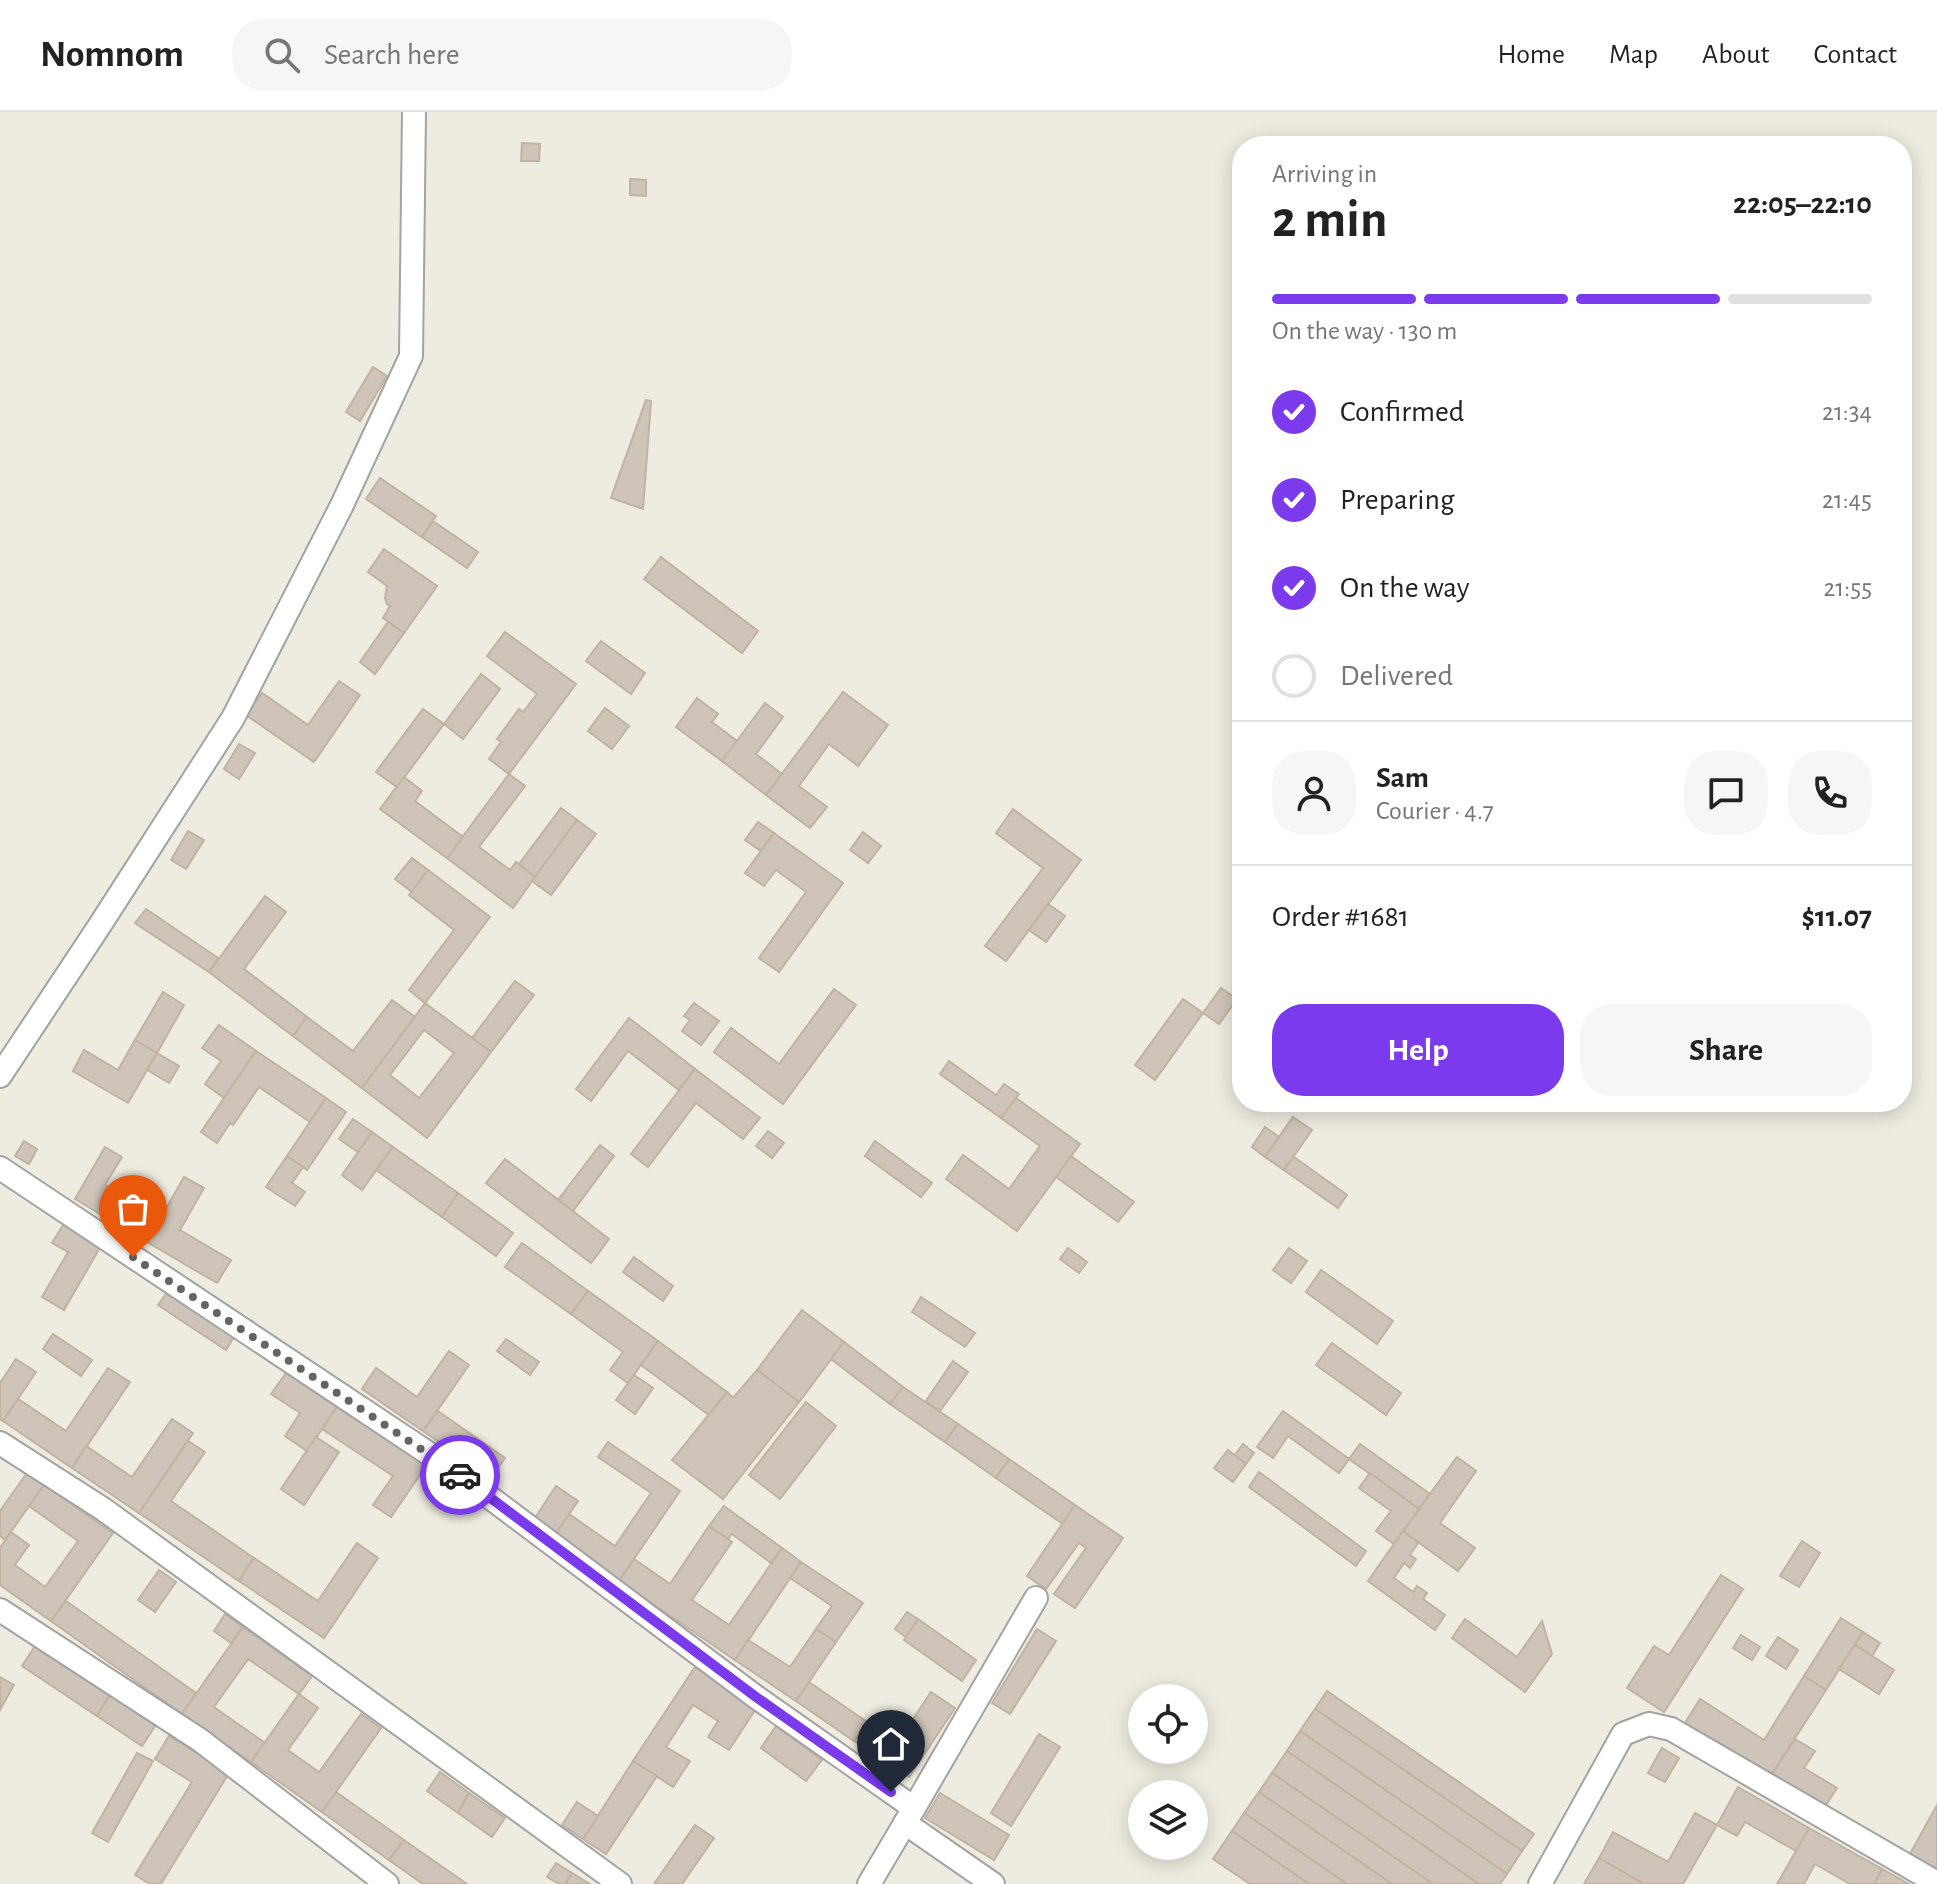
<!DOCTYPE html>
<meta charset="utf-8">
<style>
:root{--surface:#fff;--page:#f6f6f6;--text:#222;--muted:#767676;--line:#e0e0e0;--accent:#7c3aed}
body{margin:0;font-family:"Alegreya Sans",sans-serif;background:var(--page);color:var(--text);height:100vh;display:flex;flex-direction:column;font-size:30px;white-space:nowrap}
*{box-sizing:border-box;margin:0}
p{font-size:26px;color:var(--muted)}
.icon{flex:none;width:44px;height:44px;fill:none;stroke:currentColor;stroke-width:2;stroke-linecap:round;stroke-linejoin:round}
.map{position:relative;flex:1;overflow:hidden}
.sheet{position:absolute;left:1232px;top:24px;width:680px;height:976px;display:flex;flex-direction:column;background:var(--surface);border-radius:32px;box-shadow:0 4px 20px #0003}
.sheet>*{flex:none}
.controls{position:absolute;left:1128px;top:1572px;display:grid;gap:16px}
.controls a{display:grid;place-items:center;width:80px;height:80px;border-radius:50%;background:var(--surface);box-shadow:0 4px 20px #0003;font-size:40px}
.pin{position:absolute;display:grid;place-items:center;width:68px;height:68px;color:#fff;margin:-82px -34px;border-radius:50% 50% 50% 0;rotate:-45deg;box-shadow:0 0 8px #0007}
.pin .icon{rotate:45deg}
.courier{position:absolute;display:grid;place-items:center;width:80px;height:80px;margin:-40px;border:6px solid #7c3aed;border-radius:50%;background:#fff;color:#222;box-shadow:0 2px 10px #0007}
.headline em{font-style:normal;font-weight:700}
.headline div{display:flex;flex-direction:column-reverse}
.headline{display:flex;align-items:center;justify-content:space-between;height:136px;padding:0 40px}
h1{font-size:52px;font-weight:700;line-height:60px}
.bar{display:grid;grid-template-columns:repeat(4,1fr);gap:12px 8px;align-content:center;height:96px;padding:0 40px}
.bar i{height:10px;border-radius:6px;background:var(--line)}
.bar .selected{background:var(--accent)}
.bar p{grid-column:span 4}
.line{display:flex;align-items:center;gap:20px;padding:0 40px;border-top:2px solid var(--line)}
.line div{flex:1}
.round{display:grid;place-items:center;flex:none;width:84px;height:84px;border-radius:32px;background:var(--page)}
ol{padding:0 40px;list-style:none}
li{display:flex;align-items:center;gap:24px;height:88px}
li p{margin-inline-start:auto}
li .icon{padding:8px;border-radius:50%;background:var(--accent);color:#fff;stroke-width:4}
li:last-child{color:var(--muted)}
li i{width:44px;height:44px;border:4px solid var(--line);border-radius:50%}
.button{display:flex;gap:16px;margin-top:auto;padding:16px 40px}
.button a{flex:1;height:92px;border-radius:32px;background:var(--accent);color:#fff;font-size:32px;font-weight:700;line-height:92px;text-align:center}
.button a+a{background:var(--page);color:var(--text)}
header{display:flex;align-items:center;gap:48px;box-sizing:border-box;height:112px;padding:0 40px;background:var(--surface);border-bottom:2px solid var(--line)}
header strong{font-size:38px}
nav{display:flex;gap:44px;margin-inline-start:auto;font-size:28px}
.search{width:560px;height:72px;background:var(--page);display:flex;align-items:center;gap:20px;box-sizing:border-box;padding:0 28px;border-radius:32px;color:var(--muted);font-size:30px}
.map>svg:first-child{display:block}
.building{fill:#cec4b9;stroke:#c1b2a1;stroke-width:2;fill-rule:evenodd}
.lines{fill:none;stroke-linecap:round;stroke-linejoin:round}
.street-casing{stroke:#a3a3a3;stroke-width:26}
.street{stroke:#fff;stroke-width:22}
.done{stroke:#666461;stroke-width:8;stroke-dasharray:0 14.4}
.route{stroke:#7c3aed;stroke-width:10}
</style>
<header>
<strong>Nomnom</strong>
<div class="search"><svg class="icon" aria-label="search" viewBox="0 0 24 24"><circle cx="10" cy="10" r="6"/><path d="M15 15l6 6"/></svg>Search here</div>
<nav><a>Home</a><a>Map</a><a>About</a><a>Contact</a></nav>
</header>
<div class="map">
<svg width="1937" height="1772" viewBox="0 0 1937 1772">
<rect width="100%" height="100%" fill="#eeebe0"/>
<g class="building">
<polygon points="522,31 540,32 539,49 521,49"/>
<polygon points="630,67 646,68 646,84 630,83"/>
<polygon points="373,255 387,264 360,309 346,300"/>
<polygon points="646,288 651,289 643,397 611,386"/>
<polygon points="380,366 436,404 422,425 366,387"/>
<polygon points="433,409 478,440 467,456 422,425"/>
<polygon points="384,437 437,474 404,521 383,506 390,494 387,492 385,486 387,474 368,460"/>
<polygon points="661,445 758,519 742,541 644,467"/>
<polygon points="388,510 404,521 375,562 360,550"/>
<polygon points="505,520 576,572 509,662 489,647 501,630 497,627 519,597 523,600 537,582 487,544"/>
<polygon points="601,529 645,561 631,582 586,549"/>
<polygon points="481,562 500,577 463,627 444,612"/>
<polygon points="339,569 360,583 314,650 246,603 262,581 308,613"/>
<polygon points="843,580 888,613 858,654 829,632 799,674 827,695 810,716 766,683"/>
<polygon points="697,586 718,602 712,610 737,629 722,649 676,615"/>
<polygon points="765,591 783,605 756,642 782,662 766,683 722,649"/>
<polygon points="605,596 629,614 612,637 588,619"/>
<polygon points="423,597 444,612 397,675 376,660"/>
<polygon points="239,632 255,641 239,667 224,657"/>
<polygon points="509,662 525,674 479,735 510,758 516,750 535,765 513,796 447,746"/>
<polygon points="404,665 422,679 415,689 463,725 447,746 380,697"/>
<polygon points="561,696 577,708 535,765 519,752"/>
<polygon points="1013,697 1081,748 1006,849 985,834 1043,756 996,721"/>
<polygon points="577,708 596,722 551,783 532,769"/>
<polygon points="758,710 774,721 761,739 745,728"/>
<polygon points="188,719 204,728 186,757 171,748"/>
<polygon points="863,720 881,734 868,751 850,738"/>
<polygon points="774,721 843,771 779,860 759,846 806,780 776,758 764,774 745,761"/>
<polygon points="412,746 428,758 412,780 395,767"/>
<polygon points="428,758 490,805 425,891 409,878 454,818 409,783"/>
<polygon points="265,784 286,800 244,857 307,905 293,924 209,860"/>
<polygon points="1048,792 1065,804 1046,830 1029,818"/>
<polygon points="146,797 218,846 209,860 135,811"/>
<polygon points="515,869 534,883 491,940 472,926"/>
<polygon points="1221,876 1237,887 1219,912 1203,901"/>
<polygon points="834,877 856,893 783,992 714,940 731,916 779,952"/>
<polygon points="163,880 184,893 157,941 135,928"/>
<polygon points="1183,887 1203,901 1155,968 1135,953"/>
<polygon points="392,888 415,905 362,976 293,924 307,905 353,939"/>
<path d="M425,891l66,49 -64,86 -65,-50zM424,918l30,23 -35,45 -29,-23z"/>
<polygon points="694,891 719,909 701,933 682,919 690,908 684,904"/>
<polygon points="629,906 695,957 679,978 628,939 591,989 576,977"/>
<polygon points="219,913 256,939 224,986 205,972 221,949 202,936"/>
<polygon points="135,928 157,941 128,991 73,959 84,938 118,958"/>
<polygon points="256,939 326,986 310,1010 259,975 233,1013 230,1011 217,1031 201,1020"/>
<polygon points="157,941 179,954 169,971 147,958"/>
<polygon points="949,949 996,983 1004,972 1019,982 1001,1006 940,962"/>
<polygon points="695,957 760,1006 743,1027 696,991 648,1055 631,1042"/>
<polygon points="326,986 346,1000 307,1058 287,1044"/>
<polygon points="1016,986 1080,1032 1017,1119 946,1067 963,1043 1009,1077 1040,1034 1001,1006"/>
<polygon points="1293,1005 1312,1018 1284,1058 1265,1045"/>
<polygon points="353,1007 372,1020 358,1040 339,1027"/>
<polygon points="1265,1015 1279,1025 1265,1045 1252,1035"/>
<polygon points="768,1019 784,1031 772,1046 756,1034"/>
<polygon points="372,1020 393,1035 362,1078 342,1063"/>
<polygon points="24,1029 37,1037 29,1052 15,1044"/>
<polygon points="875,1029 932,1071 921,1085 865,1044"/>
<polygon points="600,1033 614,1044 573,1099 558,1088"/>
<polygon points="105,1035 122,1045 105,1073 161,1106 147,1130 75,1087"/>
<polygon points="393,1035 458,1081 442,1105 376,1058"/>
<polygon points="287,1044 303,1055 292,1071 305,1080 295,1094 266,1075"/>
<polygon points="1071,1044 1134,1090 1118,1110 1056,1065"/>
<polygon points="1294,1045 1347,1083 1338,1096 1284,1058"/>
<polygon points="505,1047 609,1127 591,1151 486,1071"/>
<polygon points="184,1065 204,1076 180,1118 231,1148 217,1171 147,1130"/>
<polygon points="458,1081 513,1121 496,1144 442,1105"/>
<polygon points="65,1110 102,1132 64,1198 42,1185 68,1140 52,1131"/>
<polygon points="522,1131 588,1179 571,1202 505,1155"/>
<polygon points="1068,1136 1087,1150 1079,1161 1060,1147"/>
<polygon points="1289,1136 1307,1149 1291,1171 1273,1158"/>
<polygon points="634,1145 673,1174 663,1189 623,1160"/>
<polygon points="1321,1158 1393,1209 1377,1232 1306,1180"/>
<polygon points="168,1179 235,1223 226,1238 158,1193"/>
<polygon points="588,1179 658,1229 628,1271 610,1258 623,1240 571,1202"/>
<polygon points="921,1185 975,1221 965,1235 912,1200"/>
<polygon points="802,1198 844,1230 799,1290 757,1258"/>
<polygon points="53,1222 92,1248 81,1264 43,1237"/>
<polygon points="506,1227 539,1250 530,1263 497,1239"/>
<polygon points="658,1229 727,1280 709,1303 641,1253"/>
<polygon points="844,1230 903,1275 890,1292 831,1247"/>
<polygon points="1332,1231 1401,1281 1386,1303 1316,1253"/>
<polygon points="449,1239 469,1253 423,1319 362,1277 376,1256 417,1285"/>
<polygon points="16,1247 36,1260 3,1309 0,1307 0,1271"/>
<polygon points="953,1249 968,1260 940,1299 926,1289"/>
<polygon points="108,1256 130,1270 72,1356 3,1309 18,1287 66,1319"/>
<polygon points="757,1258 799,1290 723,1387 672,1348 727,1280 733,1286"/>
<polygon points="286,1261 337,1295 307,1339 285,1324 300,1301 271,1282"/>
<polygon points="634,1263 653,1276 635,1302 616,1288"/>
<polygon points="903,1275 958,1312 945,1330 890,1292"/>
<polygon points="806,1290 836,1314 780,1387 749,1363"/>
<polygon points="337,1295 426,1354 391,1405 373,1393 393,1364 322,1317"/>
<polygon points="438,1299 505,1346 491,1366 423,1319"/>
<polygon points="1283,1299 1349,1347 1339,1361 1288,1324 1273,1346 1257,1335"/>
<polygon points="172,1307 193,1321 139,1401 72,1356 86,1334 132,1365"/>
<polygon points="958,1312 1009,1347 996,1366 945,1330"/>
<polygon points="316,1325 339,1340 304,1393 281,1377"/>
<polygon points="188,1329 205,1340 171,1389 254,1446 239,1469 139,1401"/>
<polygon points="608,1330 680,1379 619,1469 554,1424 569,1402 615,1434 651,1381 598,1345"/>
<polygon points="1243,1332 1254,1341 1246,1352 1235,1343"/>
<polygon points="1360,1332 1430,1382 1419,1397 1349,1347"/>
<polygon points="1228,1338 1246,1352 1233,1370 1214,1356"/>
<polygon points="1457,1345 1476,1359 1440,1411 1475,1436 1458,1459 1403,1419"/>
<polygon points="1009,1347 1075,1393 1063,1412 996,1366"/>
<polygon points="1259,1360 1366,1439 1356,1454 1249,1375"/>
<polygon points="27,1361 44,1373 5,1428 0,1424 0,1399"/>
<polygon points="1370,1361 1419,1397 1394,1432 1376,1419 1391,1399 1359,1376"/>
<polygon points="44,1373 113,1421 51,1509 0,1473 0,1436 11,1420 29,1433 15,1453 45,1475 78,1429 29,1394"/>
<polygon points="556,1374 578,1389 554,1424 533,1409"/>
<polygon points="1075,1393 1123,1426 1075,1496 1054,1482 1086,1436 1079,1431 1046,1477 1027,1464"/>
<polygon points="724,1394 782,1436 771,1451 732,1422 728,1427 709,1414"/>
<polygon points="709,1414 732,1430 692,1488 729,1513 782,1436 801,1450 735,1548 619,1469 634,1447 670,1472"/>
<polygon points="1403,1419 1418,1431 1410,1443 1416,1447 1410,1456 1404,1451 1394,1466 1413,1480 1417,1474 1427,1481 1423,1487 1445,1503 1435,1518 1368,1469"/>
<polygon points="1802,1429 1820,1441 1799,1475 1780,1464"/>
<polygon points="357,1431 378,1446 324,1526 239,1469 254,1446 318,1489"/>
<polygon points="801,1450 863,1491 836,1530 816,1517 832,1494 790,1466"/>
<polygon points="159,1458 176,1470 155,1500 138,1488"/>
<polygon points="1721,1463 1743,1477 1664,1600 1627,1576 1654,1534 1669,1543"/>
<polygon points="66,1489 196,1581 182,1602 51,1509"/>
<polygon points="907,1500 918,1507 906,1525 895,1517"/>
<polygon points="225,1502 243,1515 231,1531 214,1519"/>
<polygon points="1841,1506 1863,1520 1826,1578 1804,1564"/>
<polygon points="918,1507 976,1548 962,1569 904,1528"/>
<polygon points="1465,1507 1517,1545 1542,1509 1552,1542 1525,1580 1452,1526"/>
<polygon points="243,1515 312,1564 299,1582 248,1547 214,1595 265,1631 251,1650 182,1602"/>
<polygon points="816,1517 836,1530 796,1589 735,1548 748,1528 790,1555"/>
<polygon points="1037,1517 1056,1529 1010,1602 992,1591"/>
<polygon points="1863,1520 1880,1531 1872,1544 1855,1533"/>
<polygon points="1741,1523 1760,1535 1752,1548 1733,1536"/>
<polygon points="1778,1525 1798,1538 1786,1557 1766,1544"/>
<polygon points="37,1531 111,1581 97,1604 22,1554"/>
<polygon points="1855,1533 1894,1558 1879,1582 1839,1557"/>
<polygon points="695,1555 757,1595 729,1638 708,1625 718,1609 693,1593 666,1635 690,1649 673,1675 633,1649"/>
<polygon points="1804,1564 1826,1578 1770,1665 1685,1611 1700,1587 1764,1628"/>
<polygon points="0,1565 14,1573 0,1598"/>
<polygon points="809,1570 867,1610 854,1629 796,1589"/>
<polygon points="1327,1579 1534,1722 1522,1739 1315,1597"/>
<polygon points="931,1580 955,1596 909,1665 854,1629 867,1610 898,1630"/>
<polygon points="111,1581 157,1611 142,1634 97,1604"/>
<polygon points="299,1582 318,1596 288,1638 319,1660 361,1602 381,1616 322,1700 251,1650"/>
<polygon points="1315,1597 1522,1739 1507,1762 1300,1619"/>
<polygon points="776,1614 822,1648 806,1669 761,1636"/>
<polygon points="1300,1619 1507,1762 1500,1772 1479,1772 1287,1639"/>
<polygon points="1039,1622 1060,1635 1011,1714 991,1701"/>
<polygon points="169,1624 229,1661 161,1772 150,1772 135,1763 192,1670 155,1647"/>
<polygon points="1795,1627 1815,1639 1804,1656 1837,1676 1822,1699 1770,1665"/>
<polygon points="1662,1636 1679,1646 1665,1670 1648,1661"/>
<polygon points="1287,1639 1479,1772 1433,1772 1272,1661"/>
<polygon points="137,1641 153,1649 108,1730 92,1721"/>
<polygon points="633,1649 657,1664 606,1742 583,1727"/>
<polygon points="440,1660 469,1681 458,1701 427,1679"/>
<polygon points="1272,1661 1433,1772 1392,1772 1259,1680"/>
<polygon points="1738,1675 1809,1716 1796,1739 1745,1710 1737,1724 1717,1713"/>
<polygon points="336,1680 404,1728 389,1748 322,1700"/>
<polygon points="1259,1680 1392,1772 1347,1772 1244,1701"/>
<polygon points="469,1681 505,1706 492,1725 458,1701"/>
<polygon points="940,1681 1009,1723 994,1748 925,1706"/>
<polygon points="577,1690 598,1704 583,1727 562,1713"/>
<polygon points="1937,1693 1937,1766 1906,1749"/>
<polygon points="1244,1701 1347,1772 1309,1772 1232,1719"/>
<polygon points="1695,1701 1717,1713 1683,1772 1644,1772 1599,1746 1613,1720 1668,1750"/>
<polygon points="695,1713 714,1726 682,1772 654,1772"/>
<polygon points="1809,1716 1882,1757 1874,1772 1850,1772 1815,1752 1804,1772 1777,1772"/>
<polygon points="1232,1719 1309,1772 1250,1772 1213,1747"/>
<polygon points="404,1728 467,1772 423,1772 389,1748"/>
<polygon points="1599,1746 1644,1772 1584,1772"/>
<polygon points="556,1751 572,1761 565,1772 559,1772 547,1765"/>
<polygon points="1882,1757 1909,1772 1874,1772"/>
<polygon points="572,1761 590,1772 565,1772"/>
</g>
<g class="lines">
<defs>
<g id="street">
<polyline points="0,964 100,813 233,606 342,393 411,244 414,0"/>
<polyline points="0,1056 452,1357 756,1585 914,1696 869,1772"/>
<polyline points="0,1331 103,1397 620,1772"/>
<polyline points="0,1498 200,1628 387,1772"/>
<polyline points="914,1696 1036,1486"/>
<polyline points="905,1711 993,1772"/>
<polyline points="1540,1772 1623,1622 1649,1612 1671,1617 1937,1771"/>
</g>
</defs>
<use href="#street" class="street-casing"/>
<use href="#street" class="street"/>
</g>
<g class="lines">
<polyline class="done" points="133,1145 460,1363"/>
<polyline class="route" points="460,1363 756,1585 891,1680"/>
</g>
</svg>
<div class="controls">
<a><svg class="icon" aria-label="locate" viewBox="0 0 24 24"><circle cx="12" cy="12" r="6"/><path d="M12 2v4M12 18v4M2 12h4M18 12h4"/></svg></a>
<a><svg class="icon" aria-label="layers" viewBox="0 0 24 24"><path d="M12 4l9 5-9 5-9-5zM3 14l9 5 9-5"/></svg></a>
</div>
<div class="pin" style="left:133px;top:1145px;background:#ea580c"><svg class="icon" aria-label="bag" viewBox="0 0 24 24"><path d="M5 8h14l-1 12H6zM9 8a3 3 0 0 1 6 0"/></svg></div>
<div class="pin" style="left:891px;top:1680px;background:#1f2937"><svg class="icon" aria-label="home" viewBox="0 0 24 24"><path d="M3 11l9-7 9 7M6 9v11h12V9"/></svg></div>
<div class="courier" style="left:460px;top:1363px"><svg class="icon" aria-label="car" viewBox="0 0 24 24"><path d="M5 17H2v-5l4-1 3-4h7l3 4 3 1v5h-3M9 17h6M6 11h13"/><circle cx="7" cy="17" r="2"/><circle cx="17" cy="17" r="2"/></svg></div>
<section class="sheet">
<div class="headline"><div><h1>2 min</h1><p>Arriving in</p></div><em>22:05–22:10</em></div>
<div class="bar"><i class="selected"></i><i class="selected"></i><i class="selected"></i><i></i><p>On the way · 130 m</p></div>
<ol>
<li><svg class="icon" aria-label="check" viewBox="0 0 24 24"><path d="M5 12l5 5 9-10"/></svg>Confirmed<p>21:34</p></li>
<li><svg class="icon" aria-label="check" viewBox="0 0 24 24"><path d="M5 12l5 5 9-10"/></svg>Preparing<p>21:45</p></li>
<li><svg class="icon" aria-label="check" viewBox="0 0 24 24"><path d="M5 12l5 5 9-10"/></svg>On the way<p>21:55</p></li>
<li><i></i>Delivered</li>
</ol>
<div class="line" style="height:144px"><a class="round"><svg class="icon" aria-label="person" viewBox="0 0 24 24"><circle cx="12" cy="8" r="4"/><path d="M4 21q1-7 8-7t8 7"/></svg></a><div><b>Sam</b><p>Courier · 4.7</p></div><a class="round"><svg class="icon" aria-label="chat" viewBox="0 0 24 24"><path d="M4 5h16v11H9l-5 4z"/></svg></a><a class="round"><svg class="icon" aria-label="phone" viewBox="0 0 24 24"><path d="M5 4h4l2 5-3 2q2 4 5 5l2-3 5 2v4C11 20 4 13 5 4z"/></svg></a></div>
<div class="line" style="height:104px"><div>Order #1681</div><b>$11.07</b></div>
<div class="button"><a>Help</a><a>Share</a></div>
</section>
</div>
